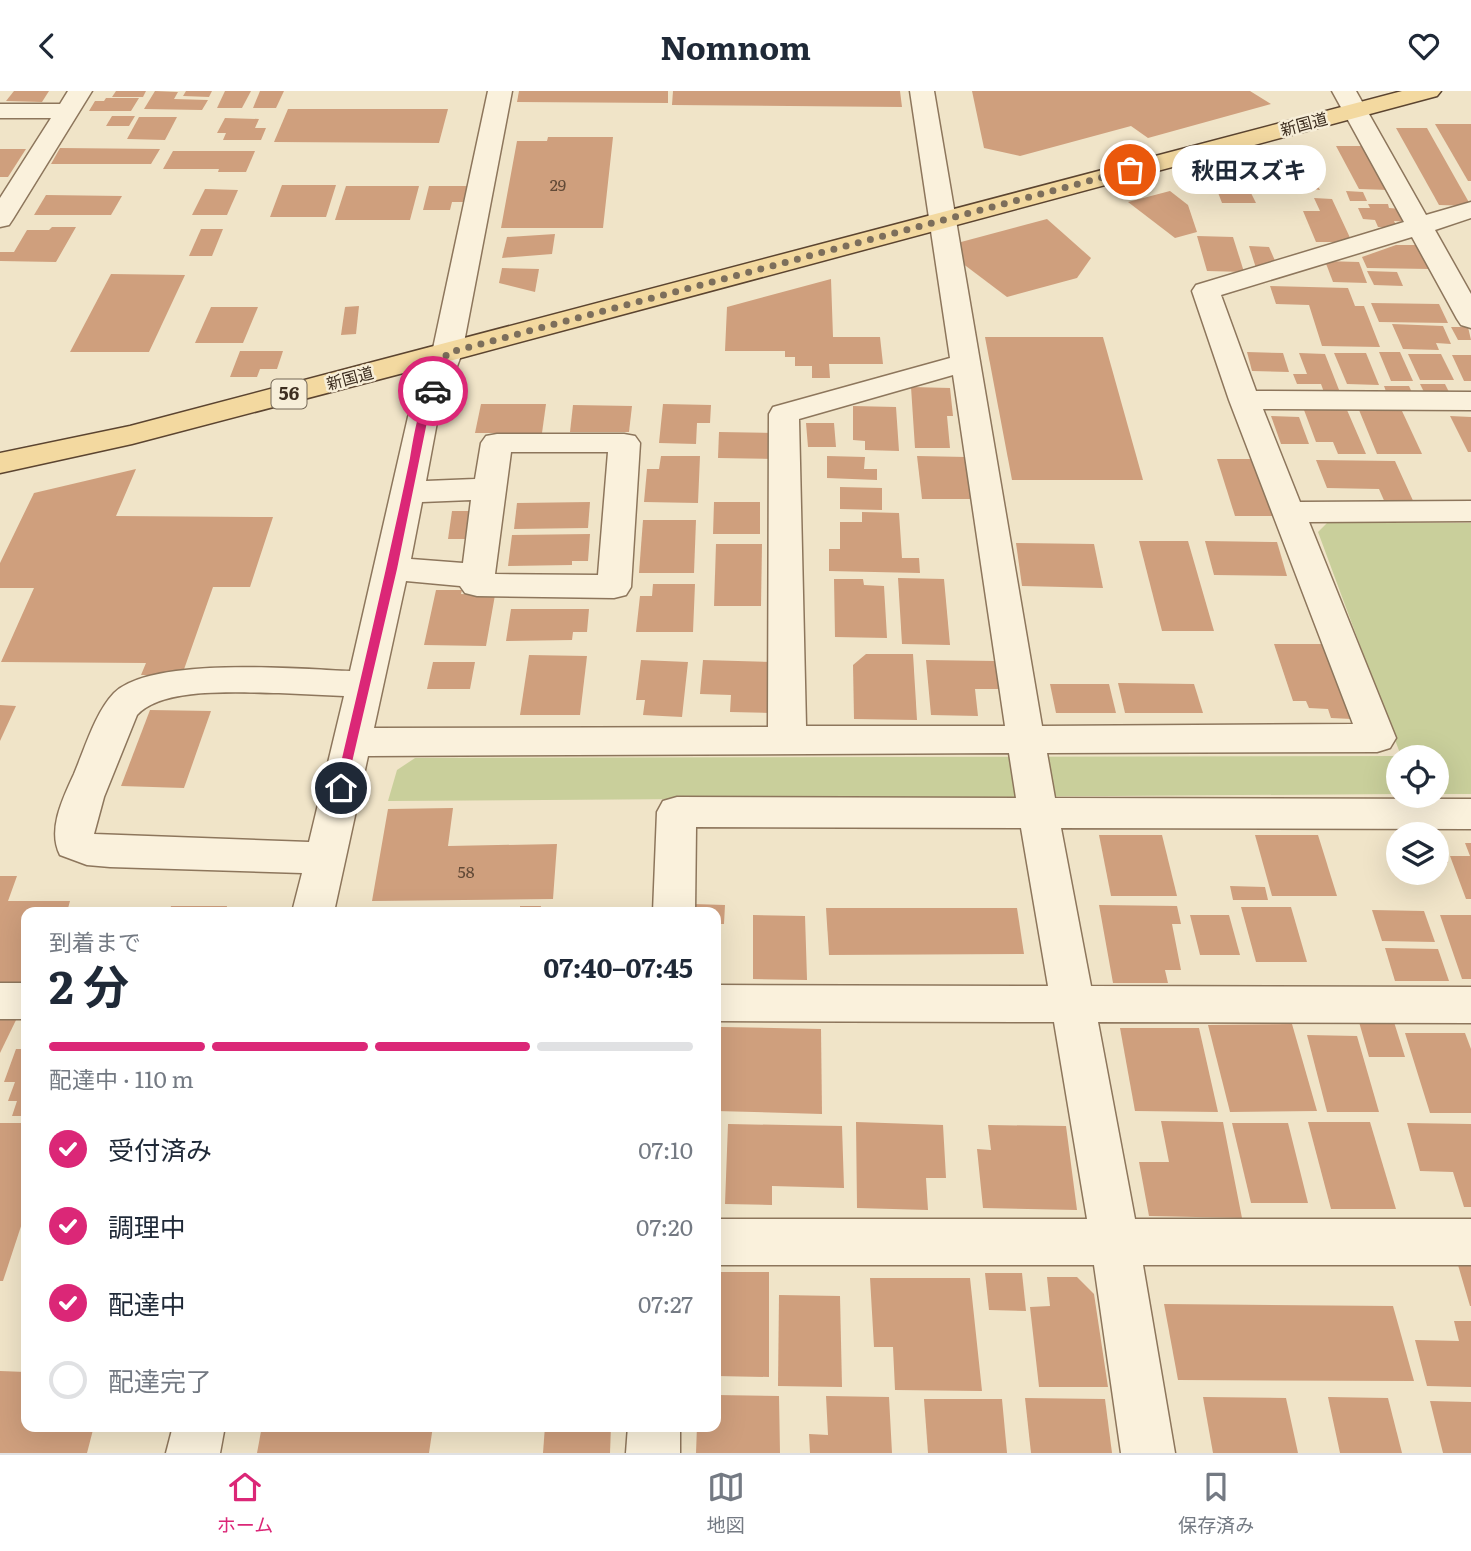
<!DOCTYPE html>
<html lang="ja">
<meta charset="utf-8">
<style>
:root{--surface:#fff;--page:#f6f6f7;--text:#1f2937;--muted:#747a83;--line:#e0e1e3;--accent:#db2777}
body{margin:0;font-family:Literata,"Noto Sans JP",serif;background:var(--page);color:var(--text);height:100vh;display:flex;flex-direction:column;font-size:26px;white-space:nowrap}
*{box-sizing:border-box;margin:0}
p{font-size:23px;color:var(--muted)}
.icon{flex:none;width:38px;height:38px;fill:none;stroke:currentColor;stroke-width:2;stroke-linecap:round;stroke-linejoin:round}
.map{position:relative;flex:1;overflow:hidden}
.side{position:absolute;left:21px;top:816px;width:700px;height:525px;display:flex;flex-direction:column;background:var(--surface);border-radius:14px;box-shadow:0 7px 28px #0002}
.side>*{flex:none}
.fabs{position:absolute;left:1386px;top:654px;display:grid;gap:14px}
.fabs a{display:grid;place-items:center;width:63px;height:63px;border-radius:50%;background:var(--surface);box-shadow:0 7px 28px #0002;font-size:35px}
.pin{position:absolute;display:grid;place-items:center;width:60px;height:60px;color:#fff;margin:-30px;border:4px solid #fff;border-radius:50%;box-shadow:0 2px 7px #0007}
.courier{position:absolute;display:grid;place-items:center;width:70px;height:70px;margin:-35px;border:5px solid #db2777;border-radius:50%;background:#fff;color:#222;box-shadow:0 2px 9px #0007}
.bubble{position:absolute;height:49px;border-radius:24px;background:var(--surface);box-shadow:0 7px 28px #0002;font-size:23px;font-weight:700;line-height:49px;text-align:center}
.headline em{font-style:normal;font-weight:700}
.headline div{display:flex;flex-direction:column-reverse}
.headline{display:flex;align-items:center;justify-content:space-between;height:119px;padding:0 28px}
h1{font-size:46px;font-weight:700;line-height:52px}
.bar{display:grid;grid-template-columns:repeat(4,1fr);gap:10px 7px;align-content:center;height:84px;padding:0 28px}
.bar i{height:9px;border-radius:5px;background:var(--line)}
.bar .current{background:var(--accent)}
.bar p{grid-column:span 4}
ol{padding:0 28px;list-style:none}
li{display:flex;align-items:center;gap:21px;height:77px}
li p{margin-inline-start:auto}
li .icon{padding:7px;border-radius:50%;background:var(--accent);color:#fff;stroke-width:4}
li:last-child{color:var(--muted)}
li i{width:38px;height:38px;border:4px solid var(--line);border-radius:50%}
header{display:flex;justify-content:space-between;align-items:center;height:91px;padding:0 28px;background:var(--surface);font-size:32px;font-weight:700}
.tab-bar{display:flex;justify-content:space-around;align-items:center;height:98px;border-top:2px solid var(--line);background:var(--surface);font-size:19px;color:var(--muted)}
.tab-bar a{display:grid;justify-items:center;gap:4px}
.tab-bar .current{color:var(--accent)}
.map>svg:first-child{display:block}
.green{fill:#c9cf9b}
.building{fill:#cf9f7d}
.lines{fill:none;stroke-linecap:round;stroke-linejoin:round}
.minor-casing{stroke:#8d765c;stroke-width:3}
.major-casing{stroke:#5b4430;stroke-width:3}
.minor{fill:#faf1dc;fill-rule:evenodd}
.major{fill:#f3d9a0;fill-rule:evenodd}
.route{fill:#db2777}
.done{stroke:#7c6e5b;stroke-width:7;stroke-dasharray:0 12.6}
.labels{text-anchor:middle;stroke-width:5;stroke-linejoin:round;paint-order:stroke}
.far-street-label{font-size:16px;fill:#3d2e20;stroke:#f7eed8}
.number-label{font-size:16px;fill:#624a37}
.shield{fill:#f7eed8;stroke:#756857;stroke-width:2}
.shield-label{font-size:18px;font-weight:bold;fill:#3d2e20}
</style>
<header><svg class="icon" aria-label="back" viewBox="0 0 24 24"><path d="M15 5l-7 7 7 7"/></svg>Nomnom<svg class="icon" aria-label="heart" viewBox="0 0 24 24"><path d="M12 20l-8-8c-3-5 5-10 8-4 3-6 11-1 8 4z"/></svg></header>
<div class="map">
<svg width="1471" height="1362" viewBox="0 0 1471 1362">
<rect width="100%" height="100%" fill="#f0e4c8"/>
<polygon class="green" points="1327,432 1471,432 1471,703 1437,703 1437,667 1398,667 1398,703 388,710 397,679 415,667 1401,665 1318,441"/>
<g class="building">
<polygon points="14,0 49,0 42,11 6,10"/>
<polygon points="116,0 146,0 143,6 112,6"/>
<polygon points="155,0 178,1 174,8 208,9 202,19 144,18"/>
<polygon points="186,0 212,0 209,6 183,5"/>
<polygon points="225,0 251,0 242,17 217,17"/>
<polygon points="260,0 284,0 276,17 253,17"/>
<polygon points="519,0 668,0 668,12 517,11"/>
<polygon points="673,0 900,0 902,16 672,14"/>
<polygon points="972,0 1250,0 1271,13 1148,47 1131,35 1020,65 984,57"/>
<polygon points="106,7 139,7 131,20 89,20 95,10 104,10"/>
<polygon points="288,18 448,18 439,52 274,51"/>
<polygon points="112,25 135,25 129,35 106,35"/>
<polygon points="139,26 177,26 165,49 127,48"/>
<polygon points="225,27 259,28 255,37 266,37 261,49 223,49 226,42 217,42"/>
<polygon points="1435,33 1471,33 1471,90 1468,90"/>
<polygon points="1396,37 1427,37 1471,115 1439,114"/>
<polygon points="548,46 613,46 603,137 501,137 517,50 547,50"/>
<polygon points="1336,55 1365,55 1389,99 1359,98"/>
<polygon points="60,57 160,58 151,73 51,73"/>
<polygon points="0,58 26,58 8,86 0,86"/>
<polygon points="173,60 255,60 246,81 218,81 219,78 163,78"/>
<polygon points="1298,64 1320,99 1288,94 1267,71"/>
<polygon points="1242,84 1256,112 1222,112 1217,99 1224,99 1218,85"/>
<polygon points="282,94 336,94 326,126 270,126"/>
<polygon points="346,95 419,95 410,129 335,129"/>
<polygon points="429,95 470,95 466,111 452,111 450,119 423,119"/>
<polygon points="205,98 238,99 227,124 192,124"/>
<polygon points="1170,100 1188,114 1197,141 1175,147 1128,111"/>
<polygon points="1346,100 1363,101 1367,110 1350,110"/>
<polygon points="46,104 122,105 111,124 34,124"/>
<polygon points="1314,107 1332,108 1352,151 1316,151 1303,120 1320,120"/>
<polygon points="1368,113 1388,113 1389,117 1402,118 1408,131 1394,130 1397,136 1378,136 1375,129 1363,128 1358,117 1370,117"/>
<polygon points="1047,128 1091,167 1077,187 1007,206 958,169 961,151"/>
<polygon points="52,136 76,136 56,171 0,170 0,161 14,161 27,139 49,139"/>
<polygon points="201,138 223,138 212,165 189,165"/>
<polygon points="555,143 552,163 502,167 507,146"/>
<polygon points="1197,145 1233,146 1244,181 1207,180"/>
<polygon points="1396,154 1417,154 1430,178 1367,177 1362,166"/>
<polygon points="1249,155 1269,156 1276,172 1256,177"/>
<polygon points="1325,170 1359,171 1367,192 1333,191"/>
<polygon points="502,177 539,178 535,201 499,192"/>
<polygon points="1367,180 1397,181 1403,195 1374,194"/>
<polygon points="111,183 185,184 149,261 70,261"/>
<polygon points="831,188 833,246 880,246 883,273 829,273 830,287 812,287 812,275 795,275 795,266 785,266 785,260 725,260 727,216"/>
<polygon points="1270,195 1348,197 1355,215 1364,215 1380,256 1322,255 1309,214 1276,213"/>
<polygon points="1371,212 1439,213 1448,232 1379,231"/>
<polygon points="359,215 356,243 341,244 345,216"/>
<polygon points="211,216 258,216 243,252 195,252"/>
<polygon points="1392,233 1443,235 1451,253 1436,252 1439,259 1403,258"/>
<polygon points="1451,236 1468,236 1471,249 1458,249"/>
<polygon points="985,246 1103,246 1143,389 1012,389"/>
<polygon points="240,260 283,260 277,278 260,278 257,286 230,286"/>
<polygon points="1247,261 1283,262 1289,281 1252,280"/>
<polygon points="1379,261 1400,261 1413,290 1391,290"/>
<polygon points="1299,262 1325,263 1341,304 1325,304 1321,293 1297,293 1293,283 1307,283"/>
<polygon points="1334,262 1366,262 1379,294 1347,293"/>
<polygon points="1408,263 1441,263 1454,289 1420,289"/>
<polygon points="1452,264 1471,264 1471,290 1464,290"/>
<polygon points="1420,293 1445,293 1451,305 1426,305"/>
<polygon points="1384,295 1409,295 1414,306 1388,306"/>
<polygon points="911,296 950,297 953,325 947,325 950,357 915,357"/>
<polygon points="481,313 546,313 542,342 475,342"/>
<polygon points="663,313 711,314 710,332 697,332 696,353 659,352"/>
<polygon points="573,314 632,315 629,341 570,341"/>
<polygon points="853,315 896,316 899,360 865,359 865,350 853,349"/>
<polygon points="1304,319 1347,319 1366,363 1338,363 1333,351 1316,351"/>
<polygon points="1359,319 1402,320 1422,363 1377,363"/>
<polygon points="1271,325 1299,326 1309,353 1281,353"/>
<polygon points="1450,325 1471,326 1471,361 1468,361"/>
<polygon points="806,332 834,332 836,356 808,356"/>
<polygon points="719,341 776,342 776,368 718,367"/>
<polygon points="661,365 700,365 698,412 644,411 647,378 659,378"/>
<polygon points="827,365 865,366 864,378 877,378 877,389 827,387"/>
<polygon points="917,365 966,366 972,408 922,408"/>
<polygon points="1217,368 1256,368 1276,425 1235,425"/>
<polygon points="1316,369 1395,370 1415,414 1386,414 1379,398 1327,397"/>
<polygon points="136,378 116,425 273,426 250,496 213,496 182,584 141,584 146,572 1,571 34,497 0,497 0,472 34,402"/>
<polygon points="840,396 882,397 882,419 840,418"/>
<polygon points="590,411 588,437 514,438 517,412"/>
<polygon points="714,411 760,411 760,443 713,443"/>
<polygon points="452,420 474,420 470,448 448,448"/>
<polygon points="862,421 899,422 902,467 919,467 920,482 829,480 829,458 840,458 840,431 862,431"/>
<polygon points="643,429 696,429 694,482 639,482"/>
<polygon points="590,443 588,470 572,470 572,474 508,475 512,444"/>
<polygon points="1139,450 1188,450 1214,540 1162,540"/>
<polygon points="1205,450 1277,451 1287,485 1214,484"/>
<polygon points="1016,452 1094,453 1103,497 1022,495"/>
<polygon points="716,453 762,453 761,515 714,515"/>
<polygon points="898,487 944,488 950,554 902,553"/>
<polygon points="834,488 863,488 864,494 884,495 887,547 835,546"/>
<polygon points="653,493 695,493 693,541 636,541 640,505 652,505"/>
<polygon points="436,499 462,499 461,503 495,504 486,555 424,554"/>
<polygon points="511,518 589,518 587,541 573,541 572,549 506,550"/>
<polygon points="1274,553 1326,553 1352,628 1331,627 1328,618 1309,617 1306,610 1293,610"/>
<polygon points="866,563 913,563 917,629 854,628 853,574"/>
<polygon points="529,564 587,565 580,624 520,624"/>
<polygon points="641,569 688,571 682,626 643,624 645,609 636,609"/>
<polygon points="703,569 772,571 770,622 730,621 731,604 700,603"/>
<polygon points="926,569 996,570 1000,598 975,598 978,625 931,624"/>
<polygon points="433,571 475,571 470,598 427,598"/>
<polygon points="1118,592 1194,593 1203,622 1125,622"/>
<polygon points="1050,593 1109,593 1116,622 1056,622"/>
<polygon points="0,614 16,615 0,650"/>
<polygon points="150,619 211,620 184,697 121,695"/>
<polygon points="453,717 448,755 557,753 553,808 372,810 388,718"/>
<polygon points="1099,744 1162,744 1177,805 1111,805"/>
<polygon points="1255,744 1318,744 1337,805 1272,805"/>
<polygon points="1437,748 1440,748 1448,772 1437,771"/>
<polygon points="1465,752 1471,752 1471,808 1466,808 1450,765 1470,765"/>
<polygon points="0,785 17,785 8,810 70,810 67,821 26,821 26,897 0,897"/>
<polygon points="1230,795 1265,796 1268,809 1233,809"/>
<polygon points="693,813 725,814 724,833 716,833 716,821 693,821"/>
<polygon points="1099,814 1177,815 1181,833 1172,833 1181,879 1165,879 1168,892 1113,892"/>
<polygon points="171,815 227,815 226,821 169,821"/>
<polygon points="520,815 541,815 540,821 520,821"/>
<polygon points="1241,816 1291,816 1307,871 1256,871"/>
<polygon points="826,817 1017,817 1024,863 829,864"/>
<polygon points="1372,819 1424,820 1435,851 1382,850"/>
<polygon points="753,824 805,825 807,889 753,888"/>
<polygon points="1190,824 1229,824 1240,864 1200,864"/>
<polygon points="1440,824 1471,824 1471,888 1462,888"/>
<polygon points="1385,857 1438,858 1449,890 1395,890"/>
<polygon points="0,925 17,927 0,962"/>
<polygon points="1359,931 1394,931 1405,966 1369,966"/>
<polygon points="1292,933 1317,1020 1230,1021 1208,934"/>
<polygon points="721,936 821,938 822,1023 716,1020"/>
<polygon points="1120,937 1199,937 1218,1021 1135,1020"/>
<polygon points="1405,942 1465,942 1471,958 1471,1022 1430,1022"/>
<polygon points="1307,944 1357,945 1379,1021 1327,1021"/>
<polygon points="16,958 26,958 26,1025 12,1025 17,1010 8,1010 15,991 4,991"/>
<polygon points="1161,1030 1223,1031 1242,1127 1149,1125 1139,1071 1169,1071"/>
<polygon points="856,1031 943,1034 946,1087 926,1087 928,1119 857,1117"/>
<polygon points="1308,1031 1370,1031 1396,1118 1331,1118"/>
<polygon points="0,1032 26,1032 26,1120 3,1190 0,1190"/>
<polygon points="1232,1032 1288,1032 1308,1112 1251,1112"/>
<polygon points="1407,1032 1471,1033 1471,1116 1464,1116 1453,1081 1420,1080"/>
<polygon points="728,1033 842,1035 844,1097 772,1095 772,1114 725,1113"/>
<polygon points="988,1034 1066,1035 1077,1119 983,1117 977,1058 991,1059"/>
<polygon points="1458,1174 1471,1174 1471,1215 1470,1215"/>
<polygon points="716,1181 769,1181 769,1286 716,1285"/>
<polygon points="985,1182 1022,1182 1026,1220 989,1219"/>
<polygon points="1047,1186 1077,1186 1094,1203 1108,1296 1039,1296 1030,1216 1050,1215"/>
<polygon points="870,1187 970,1187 982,1300 895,1299 893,1256 874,1256"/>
<polygon points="779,1204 840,1205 842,1296 778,1295"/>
<polygon points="1164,1213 1393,1215 1414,1290 1178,1289"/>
<polygon points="1454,1230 1471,1230 1471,1296 1427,1295 1415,1249 1459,1250"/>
<polygon points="0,1280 26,1281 26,1335 94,1335 87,1362 0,1362"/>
<polygon points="716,1304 779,1305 780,1362 696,1362 697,1335 716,1335"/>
<polygon points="826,1305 889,1306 892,1362 810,1362 809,1343 828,1344"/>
<polygon points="1203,1306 1286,1307 1298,1362 1213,1362"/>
<polygon points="1328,1306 1388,1307 1402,1362 1340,1362"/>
<polygon points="1025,1307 1105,1308 1112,1362 1031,1362"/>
<polygon points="924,1308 1002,1308 1007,1362 928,1362"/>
<polygon points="1430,1310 1471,1311 1471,1362 1443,1362"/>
<polygon points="262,1335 433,1335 429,1362 257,1362"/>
<polygon points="545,1335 611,1335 610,1362 543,1362"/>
</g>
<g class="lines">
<defs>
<g id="minor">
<polygon points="68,0 92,0 13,128 9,134 0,136 0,107 51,27 0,27 0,13 60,13"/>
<path d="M488,0h24l-50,262 -24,64 -12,64 49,-2 6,-36 5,-7 11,-2h127l11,2 5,7 -9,144 -5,8 -12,3 -137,-2 -12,-3 -5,-7 -54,-5 -32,147 394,-1 1,-313 4,-7 177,-49 -40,-267h24l108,635 311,-2 -124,-324 -37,-109 4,-6 208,-63 -72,-131h24l70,124 45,-13v16l-36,12 36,64v34l-10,-3 -4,-6 -45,-82 -191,58 35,96 215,1v18l-208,-1 37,93 171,-1v20l-162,1 87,216 -6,10 -13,4 -330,1 8,45 416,1v30l-410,-1 30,158 380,1v36l-373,-1 37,197h336v46h-328l32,188h-54l-27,-188h-378v-46h371l-33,-197 -338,-1v-36l332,1 -27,-158 -325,-1 -1,85h-42l4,-100 6,-11 14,-4 339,1 -7,-45 -641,3 -34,156h-42l10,-39 -192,-6 -23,-2 -27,-10c-13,-25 3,-57 14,-81 11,-26 21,-61 40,-81 37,-37 185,-24 236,-22l58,-254 24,-64zM953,284l52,351h-199l-7,-307zM511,361h97l-10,123 -103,-1zM471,409l-8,63 -52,-4 11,-57zM279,602l65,3 -35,146 -215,-8 10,-37 33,-82c26,-29 105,-22 142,-22z"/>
<rect x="0" y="892" width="26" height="36"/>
<polygon points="173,1335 225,1335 220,1362 166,1362"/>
<polygon points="628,1335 680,1335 680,1362 626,1362"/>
</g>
<polygon id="major" points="1402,0 1441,0 1437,5 457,268 132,353 0,382 0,362 130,335"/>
</defs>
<use href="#minor" class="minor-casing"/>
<use href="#major" class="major-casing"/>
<use href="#minor" class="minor"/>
<use href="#major" class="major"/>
</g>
<path class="route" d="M433,297l4,3 -9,26 -31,152 -51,219 -5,5 -6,-5c26,-110 52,-220 75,-330 3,-16 9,-62 23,-70z"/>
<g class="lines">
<polyline class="done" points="433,300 447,262 1130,79"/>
</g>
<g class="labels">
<g class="far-street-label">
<text transform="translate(1304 33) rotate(-15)" y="6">新国道</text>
<text transform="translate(350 287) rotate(-15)" y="6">新国道</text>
</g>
<g class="number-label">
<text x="558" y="100">29</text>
<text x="466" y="787">58</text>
</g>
<rect class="shield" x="271.5" y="288.5" width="35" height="29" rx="5"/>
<g class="shield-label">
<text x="289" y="309">56</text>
</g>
</g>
</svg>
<div class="fabs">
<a><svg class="icon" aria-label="locate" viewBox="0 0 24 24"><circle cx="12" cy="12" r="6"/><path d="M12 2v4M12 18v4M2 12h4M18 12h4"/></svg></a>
<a><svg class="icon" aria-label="layers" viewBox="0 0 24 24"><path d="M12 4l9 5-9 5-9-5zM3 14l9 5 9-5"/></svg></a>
</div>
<div class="pin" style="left:1130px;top:79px;background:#ea580c"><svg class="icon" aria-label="bag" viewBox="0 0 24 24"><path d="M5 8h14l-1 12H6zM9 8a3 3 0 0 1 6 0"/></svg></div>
<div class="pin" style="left:341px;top:697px;background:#1f2937"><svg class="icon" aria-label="home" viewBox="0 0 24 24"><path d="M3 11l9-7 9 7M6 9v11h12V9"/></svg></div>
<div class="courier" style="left:433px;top:300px"><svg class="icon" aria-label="car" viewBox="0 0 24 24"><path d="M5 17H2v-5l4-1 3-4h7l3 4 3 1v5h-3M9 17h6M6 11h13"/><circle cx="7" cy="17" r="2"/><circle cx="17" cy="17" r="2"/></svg></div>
<div class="bubble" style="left:1172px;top:54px;width:154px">秋田スズキ</div>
<section class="side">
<div class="headline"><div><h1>2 分</h1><p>到着まで</p></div><em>07:40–07:45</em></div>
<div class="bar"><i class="current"></i><i class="current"></i><i class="current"></i><i></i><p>配達中 · 110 m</p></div>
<ol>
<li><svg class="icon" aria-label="check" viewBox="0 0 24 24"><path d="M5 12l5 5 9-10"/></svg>受付済み<p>07:10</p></li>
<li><svg class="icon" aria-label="check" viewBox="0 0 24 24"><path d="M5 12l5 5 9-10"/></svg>調理中<p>07:20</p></li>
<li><svg class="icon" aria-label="check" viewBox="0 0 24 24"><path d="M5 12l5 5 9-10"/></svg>配達中<p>07:27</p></li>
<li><i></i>配達完了</li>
</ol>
</section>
</div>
<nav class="tab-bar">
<a class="current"><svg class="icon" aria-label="home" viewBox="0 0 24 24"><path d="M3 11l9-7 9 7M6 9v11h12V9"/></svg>ホーム</a>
<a><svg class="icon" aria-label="map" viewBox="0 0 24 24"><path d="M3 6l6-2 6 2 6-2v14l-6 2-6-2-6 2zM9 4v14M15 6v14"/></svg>地図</a>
<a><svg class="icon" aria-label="saved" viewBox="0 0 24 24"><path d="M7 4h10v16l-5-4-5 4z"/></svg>保存済み</a>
</nav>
